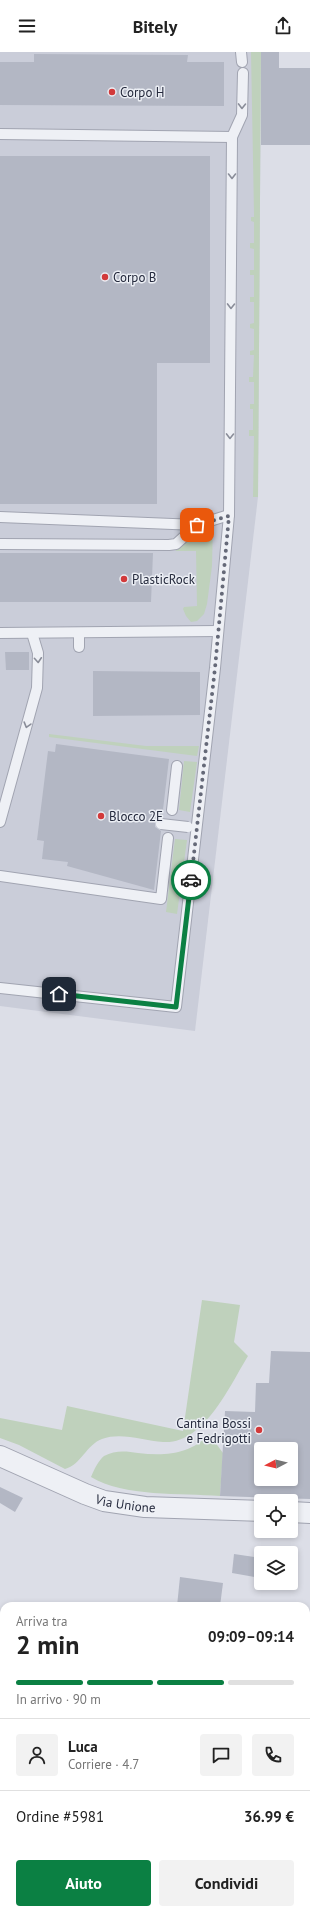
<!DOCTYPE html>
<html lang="it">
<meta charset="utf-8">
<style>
:root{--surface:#fff;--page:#f2f2f2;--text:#222;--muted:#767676;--line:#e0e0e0;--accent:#0b8043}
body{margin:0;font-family:"PT Sans",sans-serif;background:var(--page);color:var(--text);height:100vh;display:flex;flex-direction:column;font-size:15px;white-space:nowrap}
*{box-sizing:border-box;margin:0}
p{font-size:13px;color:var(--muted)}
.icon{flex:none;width:22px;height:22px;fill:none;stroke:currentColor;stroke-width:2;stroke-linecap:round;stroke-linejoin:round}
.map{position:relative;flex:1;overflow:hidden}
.drawer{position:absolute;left:0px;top:1550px;width:310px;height:312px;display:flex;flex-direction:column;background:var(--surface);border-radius:12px 12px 0 0;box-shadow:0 2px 6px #0003}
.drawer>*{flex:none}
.needle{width:26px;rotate:263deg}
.fabs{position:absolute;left:254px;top:1390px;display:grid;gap:8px}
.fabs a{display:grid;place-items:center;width:44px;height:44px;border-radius:4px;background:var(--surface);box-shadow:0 2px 6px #0003;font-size:20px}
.pin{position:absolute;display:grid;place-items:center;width:34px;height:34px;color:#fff;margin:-17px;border-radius:8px;box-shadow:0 2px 6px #0006}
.courier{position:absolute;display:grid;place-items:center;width:40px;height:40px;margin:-20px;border:3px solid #0b8043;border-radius:50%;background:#fff;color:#222;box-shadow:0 1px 5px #0007}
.overview em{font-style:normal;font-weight:700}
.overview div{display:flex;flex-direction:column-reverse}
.overview{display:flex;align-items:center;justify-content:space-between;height:68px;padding:0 16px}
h1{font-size:26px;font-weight:700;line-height:30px}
.bar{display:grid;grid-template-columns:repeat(4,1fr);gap:6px 4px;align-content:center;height:48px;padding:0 16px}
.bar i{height:5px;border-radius:3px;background:var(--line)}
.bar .selected{background:var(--accent)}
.bar p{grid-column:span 4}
.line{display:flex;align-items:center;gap:10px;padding:0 16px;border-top:1px solid var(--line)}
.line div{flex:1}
.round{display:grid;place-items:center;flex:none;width:42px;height:42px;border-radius:4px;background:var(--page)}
.action{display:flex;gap:8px;margin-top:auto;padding:8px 16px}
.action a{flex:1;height:46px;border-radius:4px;background:var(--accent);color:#fff;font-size:16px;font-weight:700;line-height:46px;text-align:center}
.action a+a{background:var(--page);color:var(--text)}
header{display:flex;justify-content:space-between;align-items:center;height:52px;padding:0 16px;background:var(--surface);font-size:18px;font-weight:700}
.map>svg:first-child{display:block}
.built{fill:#cacdd9}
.green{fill:#bfd1bc}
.building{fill:#b3b7c4;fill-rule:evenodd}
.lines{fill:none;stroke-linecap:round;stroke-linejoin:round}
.lane-casing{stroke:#a1a4b1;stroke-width:12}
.street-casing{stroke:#a1a4b1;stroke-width:22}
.lane{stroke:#eef0f5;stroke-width:10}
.street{stroke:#eef0f5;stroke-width:20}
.lane-bridge-casing{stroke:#a1a4b1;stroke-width:12;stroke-linecap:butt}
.lane-bridge{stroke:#eef0f5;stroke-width:10}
.oneway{stroke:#8a8d99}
.done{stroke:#656978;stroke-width:4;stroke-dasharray:0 7.2}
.route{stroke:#0b8043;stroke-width:5}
.poi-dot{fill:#d23a3b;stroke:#ebeef4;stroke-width:1.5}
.labels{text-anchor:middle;stroke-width:3;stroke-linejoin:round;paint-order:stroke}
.poi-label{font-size:13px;fill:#252a3d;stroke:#ebeef4;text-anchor:start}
.street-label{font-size:13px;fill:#252a3d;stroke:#ebeef4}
</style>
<header><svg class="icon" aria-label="menu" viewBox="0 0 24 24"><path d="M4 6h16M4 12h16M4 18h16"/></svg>Bitely<svg class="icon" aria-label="share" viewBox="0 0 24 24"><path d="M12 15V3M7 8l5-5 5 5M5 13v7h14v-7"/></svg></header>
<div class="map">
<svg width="310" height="1862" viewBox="0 0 310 1862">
<rect width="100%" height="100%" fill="#dcdee7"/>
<polygon class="built" points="0,0 261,0 258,445 195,979 0,954"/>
<g class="green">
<polygon points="251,0 261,0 258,445 253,445 254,384 249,384 249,378 253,378 253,357 250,357 250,352 254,352 254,330 249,330 249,325 253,325 254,303 250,303 250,299 254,298 254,277 250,276 250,272 254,271 254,250 250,250 250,245 254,245 254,223 250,223 250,218 254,218 254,197 250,196 250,191 254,191 254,170 251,169 251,165 254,165 254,162"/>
<polygon points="213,471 212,514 207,552 204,562 197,569 191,570 186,564 183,557 184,555 197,554 196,499 175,499 184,493 192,480"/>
<polygon points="49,682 146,694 199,694 197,704 49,685"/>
<polygon points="184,709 197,710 190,760 179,758"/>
<polygon points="175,787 187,788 177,862 166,860"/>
<path d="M202,1248l38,5 -6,37 14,14c-18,29 -44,89 -85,86 -20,-1 -41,-10 -61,-3 -16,6 -21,26 -37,30l-46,-24 -19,-7v-20l62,12 5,-24 116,25z"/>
<path d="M209,1382l14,19 -3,43c-39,-3 -96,1 -129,-19 3,-7 7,-16 13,-21 11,-6 22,-5 34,-3 26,3 52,2 71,-19z"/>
</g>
<g class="building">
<polygon points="261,0 279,0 279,16 310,16 310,93 261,93"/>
<polygon points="34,2 188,3 187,10 224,10 224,54 0,53 0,10 34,10"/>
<polygon points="0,104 210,104 210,311 157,311 157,452 0,452"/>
<polygon points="0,501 153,501 151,550 0,550"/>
<polygon points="5,600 29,600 29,618 6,618"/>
<polygon points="93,619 200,620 200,663 93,664"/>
<polygon points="56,692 169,707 162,766 158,766 155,771 155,775 161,779 154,838 67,814 68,810 42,807 44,789 37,788 48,699 55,700"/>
<path d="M271,1299l39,1v147l-90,-3 5,-85 30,1 1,-29h13zM261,1397h30v30h-30z"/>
<polygon points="0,1435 23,1446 15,1460 0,1451"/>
<polygon points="234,1502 261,1506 261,1526 232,1521"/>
<polygon points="180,1525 223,1531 220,1554 177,1554"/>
</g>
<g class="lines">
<defs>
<g id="lane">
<polyline points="241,0 242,10"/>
<polyline points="0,82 232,85"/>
<polyline points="0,465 197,473 229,463"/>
<polyline points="0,492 169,493 176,492 197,473"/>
<polyline points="0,581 218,579"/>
<polyline points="79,581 79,595"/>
<polyline points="172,758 177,714"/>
<polyline points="0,770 37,636 38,601 32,581"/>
<polyline points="0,824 161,847 168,786"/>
<polyline points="0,936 176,955 215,616 229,463 232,85 242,63 243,21"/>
</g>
<g id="street">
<path id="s1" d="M0,1404l85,38 19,7 41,6 116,4"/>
<polyline points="291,1460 310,1461"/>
</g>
</defs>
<use href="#lane" class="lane-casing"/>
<use href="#street" class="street-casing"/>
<use href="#lane" class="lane"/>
<use href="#street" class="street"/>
<defs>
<polyline id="lane-bridge" points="161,772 188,775"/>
</defs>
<use href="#lane-bridge" class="lane-bridge-casing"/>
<use href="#lane-bridge" class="lane-bridge"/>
</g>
<defs><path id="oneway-chevron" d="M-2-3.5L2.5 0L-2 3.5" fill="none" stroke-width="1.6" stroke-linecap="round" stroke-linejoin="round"/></defs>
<g class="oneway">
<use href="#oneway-chevron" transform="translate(242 54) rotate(91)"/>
<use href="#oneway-chevron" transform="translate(232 124) rotate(90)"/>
<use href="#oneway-chevron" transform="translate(231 254) rotate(91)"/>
<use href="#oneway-chevron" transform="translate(230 384) rotate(91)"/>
<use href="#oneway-chevron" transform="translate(38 608) rotate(86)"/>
<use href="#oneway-chevron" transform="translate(27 673) rotate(106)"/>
</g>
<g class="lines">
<polyline class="done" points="191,828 215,616 229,464 197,473"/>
<polyline class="route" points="59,942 176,955 191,828"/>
</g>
<g class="poi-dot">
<circle cx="112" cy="40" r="4"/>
<circle cx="105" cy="225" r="4"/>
<circle cx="124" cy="527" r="4"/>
<circle cx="101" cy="764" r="4"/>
<circle cx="259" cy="1378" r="4"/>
</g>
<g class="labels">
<g class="poi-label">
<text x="120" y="45">Corpo H</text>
<text x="113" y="230">Corpo B</text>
<text x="132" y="532">PlasticRock</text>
<text x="109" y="769">Blocco 2E</text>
<text x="251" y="1376" text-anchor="end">Cantina Bossi<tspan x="251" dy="15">e Fedrigotti</tspan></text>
</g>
<g class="street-label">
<text dy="5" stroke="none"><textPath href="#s1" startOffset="135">Via Unione</textPath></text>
</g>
</g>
</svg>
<div class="fabs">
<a><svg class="needle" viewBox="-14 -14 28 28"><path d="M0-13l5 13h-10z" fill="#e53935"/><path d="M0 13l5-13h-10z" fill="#767676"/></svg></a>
<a><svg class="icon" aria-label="locate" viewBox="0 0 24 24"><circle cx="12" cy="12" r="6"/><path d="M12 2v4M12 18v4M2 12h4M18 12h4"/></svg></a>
<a><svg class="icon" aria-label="layers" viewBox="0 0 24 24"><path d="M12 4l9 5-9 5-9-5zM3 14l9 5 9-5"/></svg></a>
</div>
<div class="pin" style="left:197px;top:473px;background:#ea580c"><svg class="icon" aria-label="bag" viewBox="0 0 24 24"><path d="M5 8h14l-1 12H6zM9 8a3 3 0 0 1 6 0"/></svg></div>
<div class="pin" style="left:59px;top:942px;background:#1f2937"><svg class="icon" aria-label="home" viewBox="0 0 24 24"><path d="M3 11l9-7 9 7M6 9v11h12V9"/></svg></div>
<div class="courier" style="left:191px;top:828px"><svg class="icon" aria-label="car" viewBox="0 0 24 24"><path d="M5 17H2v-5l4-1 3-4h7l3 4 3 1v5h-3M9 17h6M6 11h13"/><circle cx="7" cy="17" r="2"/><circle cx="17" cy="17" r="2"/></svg></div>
<section class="drawer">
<div class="overview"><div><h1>2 min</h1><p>Arriva tra</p></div><em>09:09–09:14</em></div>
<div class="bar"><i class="selected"></i><i class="selected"></i><i class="selected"></i><i></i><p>In arrivo · 90 m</p></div>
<div class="line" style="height:72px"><a class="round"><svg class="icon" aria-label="person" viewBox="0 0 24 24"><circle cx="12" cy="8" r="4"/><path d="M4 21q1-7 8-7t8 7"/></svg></a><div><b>Luca</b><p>Corriere · 4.7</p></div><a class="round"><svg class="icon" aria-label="chat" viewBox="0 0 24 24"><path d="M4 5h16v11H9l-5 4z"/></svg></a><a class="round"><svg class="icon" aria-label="phone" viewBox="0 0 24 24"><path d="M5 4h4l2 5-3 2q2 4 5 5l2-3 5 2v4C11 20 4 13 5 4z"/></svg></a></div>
<div class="line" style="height:52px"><div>Ordine #5981</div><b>36.99 €</b></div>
<div class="action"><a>Aiuto</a><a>Condividi</a></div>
</section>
</div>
